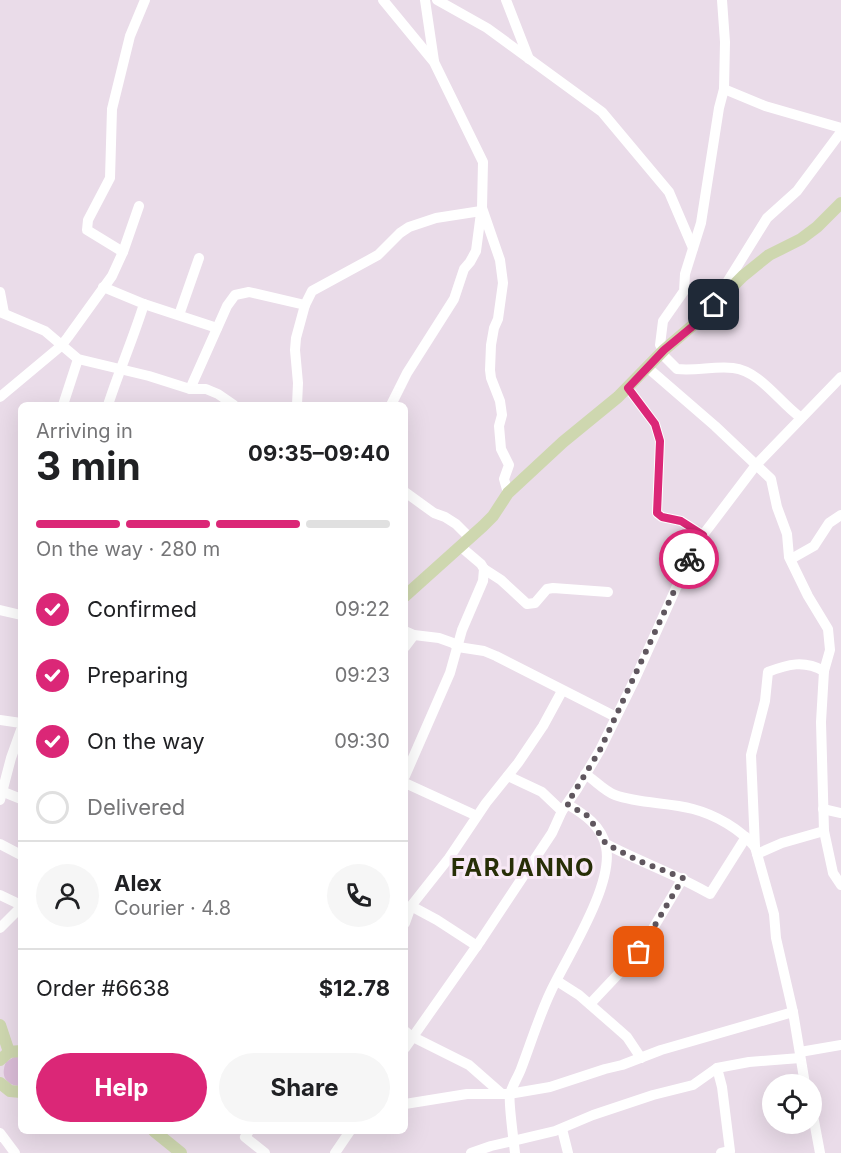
<!DOCTYPE html>
<meta charset="utf-8">
<style>
:root{--surface:#fff;--page:#f6f6f6;--text:#202124;--muted:#757577;--line:#e0e0e0;--accent:#db2777}
body{margin:0;font-family:Inter,sans-serif;background:var(--page);color:var(--text);height:100vh;display:flex;flex-direction:column;font-size:22px;white-space:nowrap}
*{box-sizing:border-box;margin:0}
p{font-size:20px;color:var(--muted)}
.icon{flex:none;width:33px;height:33px;fill:none;stroke:currentColor;stroke-width:2;stroke-linecap:round;stroke-linejoin:round}
.map{position:relative;flex:1;overflow:hidden}
.side{position:absolute;left:18px;top:402px;width:390px;height:732px;display:flex;flex-direction:column;background:var(--surface);border-radius:9px;box-shadow:0 6px 24px #0002}
.side>*{flex:none}
.buttons{position:absolute;left:762px;top:1074px;display:grid;gap:12px}
.buttons a{display:grid;place-items:center;width:60px;height:60px;border-radius:50%;background:var(--surface);box-shadow:0 6px 24px #0002;font-size:30px}
.pin{position:absolute;display:grid;place-items:center;width:51px;height:51px;color:#fff;margin:-26px;border-radius:12px;box-shadow:0 3px 9px #0006}
.courier{position:absolute;display:grid;place-items:center;width:60px;height:60px;margin:-30px;border:4px solid #db2777;border-radius:50%;background:#fff;color:#222;box-shadow:0 2px 8px #0007}
.head em{font-style:normal;font-weight:700}
.head div{display:flex;flex-direction:column-reverse}
.head{display:flex;align-items:center;justify-content:space-between;height:102px;padding:0 18px}
h1{font-size:39px;font-weight:700;line-height:45px}
.bar{display:grid;grid-template-columns:repeat(4,1fr);gap:9px 6px;align-content:center;height:72px;padding:0 18px}
.bar i{height:8px;border-radius:4px;background:var(--line)}
.bar .current{background:var(--accent)}
.bar p{grid-column:span 4}
.line{display:flex;align-items:center;gap:15px;padding:0 18px;border-top:2px solid var(--line)}
.line div{flex:1}
.round{display:grid;place-items:center;flex:none;width:63px;height:63px;border-radius:32px;background:var(--page)}
ol{padding:0 18px;list-style:none}
li{display:flex;align-items:center;gap:18px;height:66px}
li p{margin-inline-start:auto}
li .icon{padding:6px;border-radius:50%;background:var(--accent);color:#fff;stroke-width:4}
li:last-child{color:var(--muted)}
li i{width:33px;height:33px;border:3px solid var(--line);border-radius:50%}
.cta{display:flex;gap:12px;margin-top:auto;padding:12px 18px}
.cta a{flex:1;height:69px;border-radius:36px;background:var(--accent);color:#fff;font-size:24px;font-weight:700;line-height:69px;text-align:center}
.cta a+a{background:var(--page);color:var(--text)}
.map>svg:first-child{display:block}
.garden{fill:#dbbdd8}
.lines{fill:none;stroke-linecap:round;stroke-linejoin:round}
.minor{stroke:#fff;stroke-width:10}
.major{stroke:#ced7af;stroke-width:12}
.done{stroke:#60575f;stroke-width:6;stroke-dasharray:0 10.8}
.route{stroke:#db2777;stroke-width:8}
.labels{text-anchor:middle;stroke-width:6;stroke-linejoin:round;paint-order:stroke}
.district-label{font-size:24px;font-weight:bold;letter-spacing:1.5px;fill:#272e06;stroke:#f8e9f6}
</style>
<div class="map">
<svg width="841" height="1153" viewBox="0 0 841 1153">
<rect width="100%" height="100%" fill="#eadce9"/>
<path class="garden" d="M14,1057h7v29c-15,0 -21,-10 -15,-24z"/>
<g class="lines">
<g class="minor">
<polyline points="383,0 434,62 483,162 482,208 500,260 503,283 498,319 494,328 491,345 490,370 491,378 500,401 502,415 499,426 501,449 509,465 504,479 508,493"/>
<polyline points="425,0 434,61"/>
<polyline points="437,0 487,28 602,112 669,192 693,248"/>
<polyline points="506,0 529,59"/>
<polyline points="724,89 765,106 841,128"/>
<polyline points="123,252 87,230 88,220 110,178 112,109 130,36 145,0"/>
<polyline points="103,287 144,304 217,328"/>
<polyline points="0,292 4,313"/>
<polyline points="718,297 767,218 797,191 841,132"/>
<polyline points="0,312 45,331 78,359 149,376 190,389 206,389 218,394 234,405"/>
<polyline points="179,315 199,258"/>
<polyline points="664,350 660,345 663,321 684,291 685,274 701,223 719,108 724,89 725,42 722,0"/>
<path d="M661,353l16,16c19,2 37,-3 56,-1 27,3 46,34 67,49"/>
<polyline points="648,368 715,426 771,479 777,507 787,534 789,557 808,596 828,629 830,650 824,671 821,722 824,831 833,873 841,885"/>
<polyline points="628,388 655,424 660,441 657,513 662,517 681,521 703,535"/>
<polyline points="190,389 227,306 235,295 249,292 305,305"/>
<polyline points="0,397 61,346 68,337 112,276 123,252 139,206"/>
<polyline points="63,405 78,359"/>
<path d="M108,405c11,-34 25,-66 36,-101"/>
<polyline points="297,405 298,383 295,350 296,338 305,305 312,291 378,255 400,233 409,227 436,218 481,211"/>
<polyline points="391,405 407,373 454,299 464,269 470,262 476,251 481,213"/>
<polyline points="405,492 434,513 445,517 456,524 470,538"/>
<polyline points="791,559 814,546 829,523 841,515"/>
<polyline points="484,569 501,580 527,604 535,603 547,589 553,588 608,592"/>
<polyline points="0,610 21,615"/>
<polyline points="405,631 414,635 439,638 453,643 458,647 484,651 496,656 616,717"/>
<polyline points="405,647 414,635"/>
<polyline points="0,720 21,723"/>
<path d="M585,774c10,6 19,17 30,21 25,9 53,7 78,14 23,6 47,20 62,38"/>
<polyline points="405,776 450,673 462,630 483,581 484,569 481,564 461,547"/>
<polyline points="508,776 542,792 562,811"/>
<polyline points="405,783 477,816"/>
<polyline points="1,791 21,799"/>
<polyline points="0,800 11,758 21,730"/>
<polyline points="823,809 841,813"/>
<polyline points="0,844 21,855"/>
<path d="M606,844c34,18 70,30 104,50l36,-57"/>
<polyline points="757,854 782,843 824,831"/>
<polyline points="0,895 21,905"/>
<polyline points="411,906 437,920 477,946"/>
<polyline points="405,923 411,906 449,858 486,803 518,763 543,726 562,691"/>
<polyline points="0,928 21,907"/>
<polyline points="557,981 579,995 618,1029 627,1037 641,1058"/>
<polyline points="590,1004 639,952 683,878"/>
<polyline points="405,1031 411,1036 469,1065 502,1094"/>
<polyline points="405,1048 481,940 552,833 562,811 577,789 600,750 635,679 690,557 703,535 756,465 841,377"/>
<polyline points="800,1052 841,1045"/>
<polyline points="717,1068 722,1087 730,1151 721,1153"/>
<path d="M805,1084l-12,-72 -17,-74 -2,-24 -19,-67 -4,-92 14,-54 3,-29c20,-8 36,-12 56,-1"/>
<polyline points="405,1104 467,1094 509,1094 550,1087 605,1069 622,1065 661,1050 793,1012"/>
<polyline points="812,1110 820,1153"/>
<polyline points="562,1129 568,1153"/>
<polyline points="249,1131 245,1137 265,1153"/>
<polyline points="0,1133 15,1153"/>
<polyline points="335,1153 350,1131"/>
<polyline points="471,1153 491,1146 555,1131 593,1115 653,1095 693,1085 717,1068 749,1062 800,1058"/>
<path d="M515,1153c-1,-10 -7,-53 -5,-59 2,-8 8,-17 11,-25 10,-26 18,-53 30,-78 16,-34 63,-106 55,-144 -4,-21 -22,-33 -39,-43"/>
</g>
<g class="major">
<polyline points="405,596 483,526 493,516 508,493 563,442 618,397 664,350 699,320 743,276 769,255 801,239 817,227 841,203"/>
<polyline points="0,1025 9,1052"/>
<polyline points="0,1060 9,1052 21,1051"/>
<polyline points="0,1083 10,1091 21,1092"/>
<polyline points="154,1131 181,1153"/>
</g>
</g>
<g class="lines">
<polyline class="done" points="639,952 683,878 639,861 606,844 588,816 567,804 600,750 689,559"/>
<polyline class="route" points="689,559 703,535 681,521 662,517 657,513 660,441 655,424 628,388 664,350 699,321 714,305"/>
</g>
<g class="labels">
<g class="district-label">
<text x="523" y="876">FARJANNO</text>
</g>
</g>
</svg>
<div class="buttons">
<a><svg class="icon" aria-label="locate" viewBox="0 0 24 24"><circle cx="12" cy="12" r="6"/><path d="M12 2v4M12 18v4M2 12h4M18 12h4"/></svg></a>
</div>
<div class="pin" style="left:639px;top:952px;background:#ea580c"><svg class="icon" aria-label="bag" viewBox="0 0 24 24"><path d="M5 8h14l-1 12H6zM9 8a3 3 0 0 1 6 0"/></svg></div>
<div class="pin" style="left:714px;top:305px;background:#1f2937"><svg class="icon" aria-label="home" viewBox="0 0 24 24"><path d="M3 11l9-7 9 7M6 9v11h12V9"/></svg></div>
<div class="courier" style="left:689px;top:559px"><svg class="icon" aria-label="bike" viewBox="0 0 24 24"><circle cx="6" cy="16" r="4"/><circle cx="18" cy="16" r="4"/><path d="M6 16l4-8h5l3 8M10 8l3 8H6M13 5h3"/></svg></div>
<section class="side">
<div class="head"><div><h1>3 min</h1><p>Arriving in</p></div><em>09:35–09:40</em></div>
<div class="bar"><i class="current"></i><i class="current"></i><i class="current"></i><i></i><p>On the way · 280 m</p></div>
<ol>
<li><svg class="icon" aria-label="check" viewBox="0 0 24 24"><path d="M5 12l5 5 9-10"/></svg>Confirmed<p>09:22</p></li>
<li><svg class="icon" aria-label="check" viewBox="0 0 24 24"><path d="M5 12l5 5 9-10"/></svg>Preparing<p>09:23</p></li>
<li><svg class="icon" aria-label="check" viewBox="0 0 24 24"><path d="M5 12l5 5 9-10"/></svg>On the way<p>09:30</p></li>
<li><i></i>Delivered</li>
</ol>
<div class="line" style="height:108px"><a class="round"><svg class="icon" aria-label="person" viewBox="0 0 24 24"><circle cx="12" cy="8" r="4"/><path d="M4 21q1-7 8-7t8 7"/></svg></a><div><b>Alex</b><p>Courier · 4.8</p></div><a class="round"><svg class="icon" aria-label="phone" viewBox="0 0 24 24"><path d="M5 4h4l2 5-3 2q2 4 5 5l2-3 5 2v4C11 20 4 13 5 4z"/></svg></a></div>
<div class="line" style="height:78px"><div>Order #6638</div><b>$12.78</b></div>
<div class="cta"><a>Help</a><a>Share</a></div>
</section>
</div>
